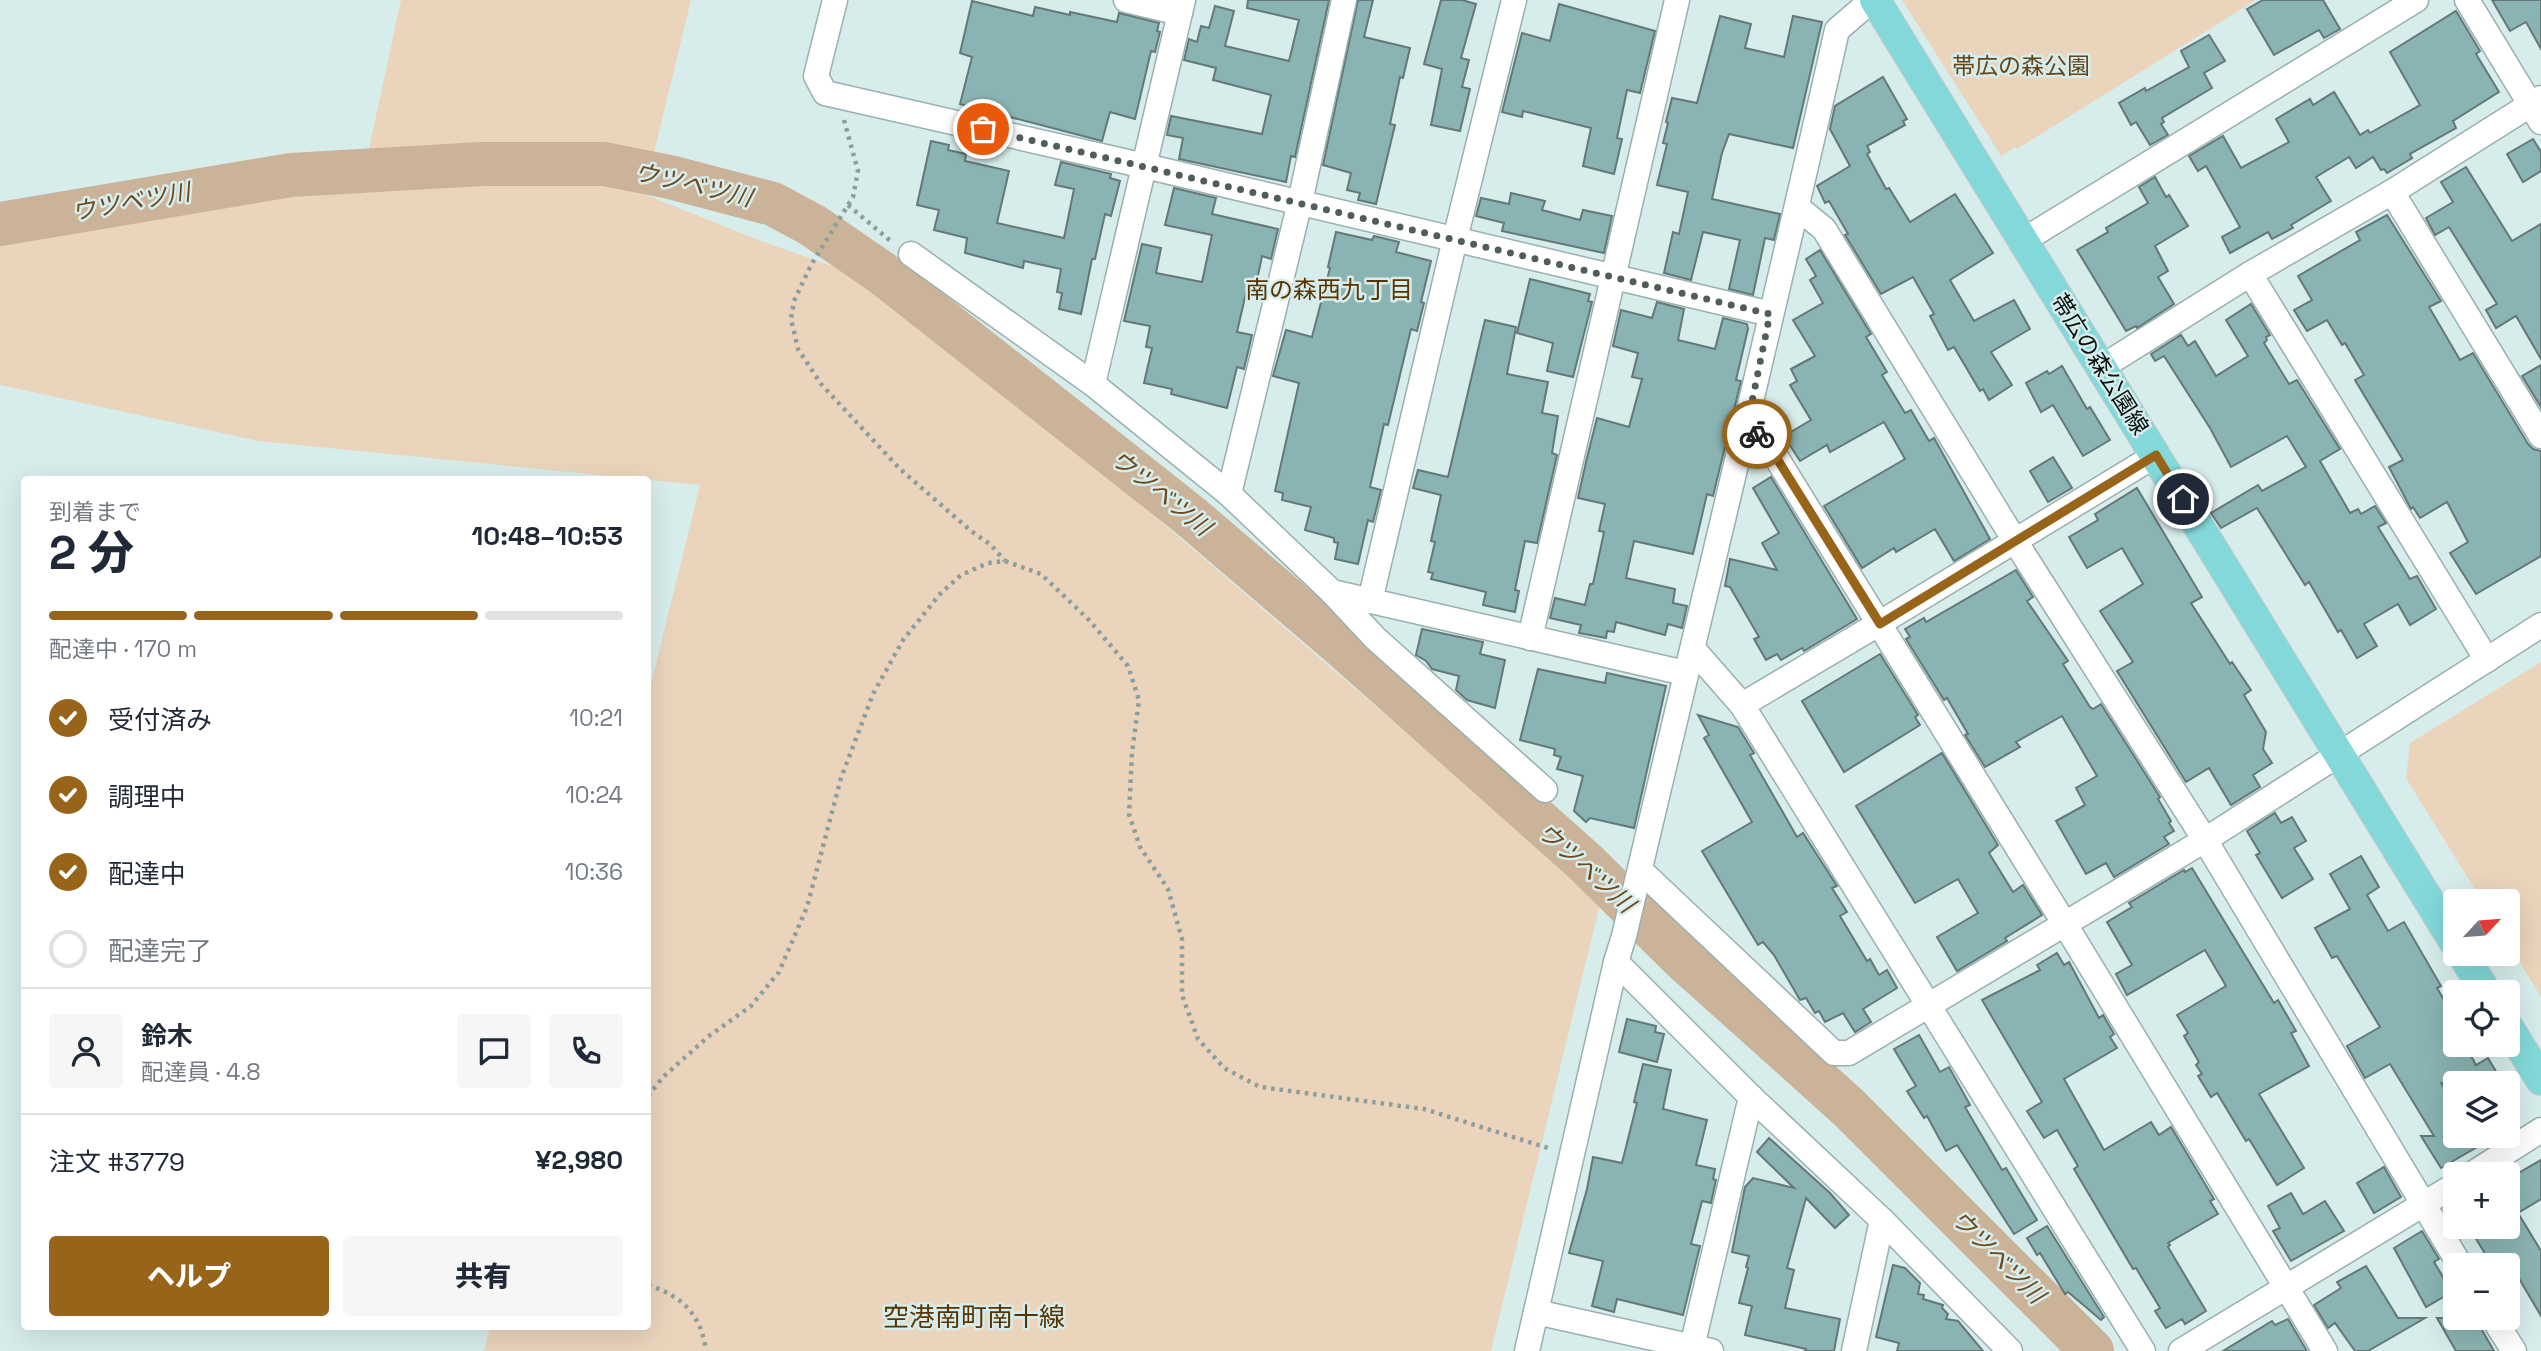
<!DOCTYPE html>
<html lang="ja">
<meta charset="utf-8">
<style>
:root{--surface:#fff;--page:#f6f6f7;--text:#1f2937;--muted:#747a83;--line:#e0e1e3;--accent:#98641a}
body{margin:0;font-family:"Space Grotesk","Noto Sans JP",sans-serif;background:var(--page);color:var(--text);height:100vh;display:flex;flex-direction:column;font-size:26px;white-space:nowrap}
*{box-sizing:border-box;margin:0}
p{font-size:23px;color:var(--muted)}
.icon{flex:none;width:38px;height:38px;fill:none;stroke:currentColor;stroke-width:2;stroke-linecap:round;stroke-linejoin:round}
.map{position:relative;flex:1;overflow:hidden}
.drawer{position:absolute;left:21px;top:476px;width:630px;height:854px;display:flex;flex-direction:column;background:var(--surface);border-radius:7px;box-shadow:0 7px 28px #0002}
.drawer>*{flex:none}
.needle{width:46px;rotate:64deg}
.tools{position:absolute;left:2443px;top:889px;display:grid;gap:14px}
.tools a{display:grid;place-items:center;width:77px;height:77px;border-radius:7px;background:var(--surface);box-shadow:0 7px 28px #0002;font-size:35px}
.pin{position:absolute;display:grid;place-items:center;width:60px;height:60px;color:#fff;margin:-30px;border:4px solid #fff;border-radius:50%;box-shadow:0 2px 7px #0007}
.courier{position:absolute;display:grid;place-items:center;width:70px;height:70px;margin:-35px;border:5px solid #98641a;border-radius:50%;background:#fff;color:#222;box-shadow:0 2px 9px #0007}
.overview em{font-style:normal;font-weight:800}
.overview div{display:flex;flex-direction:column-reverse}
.overview{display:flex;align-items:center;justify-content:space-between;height:119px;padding:0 28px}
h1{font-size:46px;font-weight:800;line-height:52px}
.bar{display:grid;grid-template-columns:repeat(4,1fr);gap:10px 7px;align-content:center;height:84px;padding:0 28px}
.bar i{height:9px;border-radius:5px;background:var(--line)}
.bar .selected{background:var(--accent)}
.bar p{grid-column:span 4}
.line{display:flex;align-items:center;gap:18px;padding:0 28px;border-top:2px solid var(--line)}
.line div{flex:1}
.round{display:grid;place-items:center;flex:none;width:74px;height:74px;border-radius:7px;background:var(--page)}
ol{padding:0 28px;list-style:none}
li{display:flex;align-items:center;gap:21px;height:77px}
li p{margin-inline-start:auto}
li .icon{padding:7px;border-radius:50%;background:var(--accent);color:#fff;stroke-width:4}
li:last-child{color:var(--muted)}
li i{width:38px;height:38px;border:4px solid var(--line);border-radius:50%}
.cta{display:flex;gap:14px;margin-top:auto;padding:14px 28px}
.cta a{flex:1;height:80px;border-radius:7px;background:var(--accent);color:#fff;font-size:28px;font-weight:800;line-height:80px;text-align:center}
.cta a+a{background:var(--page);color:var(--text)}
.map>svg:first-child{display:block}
.green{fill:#ead5bc}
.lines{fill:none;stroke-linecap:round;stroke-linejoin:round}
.river{stroke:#cab399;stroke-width:44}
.building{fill:#8ab4b3;stroke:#637877;stroke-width:2}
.minor-casing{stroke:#9aafaf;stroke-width:27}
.major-casing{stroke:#c9caca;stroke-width:32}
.path{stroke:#8d9e9d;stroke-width:4.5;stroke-dasharray:3.5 5;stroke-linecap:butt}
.minor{stroke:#fff;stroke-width:24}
.major{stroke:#83d9d9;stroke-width:30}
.done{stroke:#505d5c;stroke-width:7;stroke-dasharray:0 12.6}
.route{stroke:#98641a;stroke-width:9}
.labels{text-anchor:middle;stroke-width:5;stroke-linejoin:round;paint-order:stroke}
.park-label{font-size:23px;fill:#654417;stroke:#d7edec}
.street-label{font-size:23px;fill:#080f0f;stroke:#d7edec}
.water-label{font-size:24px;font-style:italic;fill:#6b491e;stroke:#d7edec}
.neighbourhood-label{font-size:24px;fill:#573400;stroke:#d7edec}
.quarter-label{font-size:26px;fill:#573400;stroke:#d7edec}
</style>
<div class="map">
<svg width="2541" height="1351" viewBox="0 0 2541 1351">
<rect width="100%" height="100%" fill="#d7edec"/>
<g class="green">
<polygon points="401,0 691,0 644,194 761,241 886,285 1601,900 1491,1351 484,1351 490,1327 648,1326 648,697 700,485 258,441 0,385 0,241 327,185 361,186"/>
<polygon points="1902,0 2256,0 2017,149 2015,147 2001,156"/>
<polygon points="2541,662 2541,997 2508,943 2508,901 2482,901 2406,778 2410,743"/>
</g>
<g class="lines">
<polyline class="river" points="0,224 291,175 481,164 604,164 670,177 773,204 812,225 882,273 1189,515 1341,645 1585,862 1683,959 1848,1107 2092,1351"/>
</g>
<g class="building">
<polygon points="1248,0 1329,0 1295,157 1291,156 1286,182 1179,159 1183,138 1167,135 1171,116 1262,134 1271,95 1213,80 1216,68 1184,60 1189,39 1197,42 1201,26 1209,28 1215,6 1234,11 1225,46 1289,61 1299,20 1247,8"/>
<polygon points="1358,0 1373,0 1364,37 1410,48 1403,78 1400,77 1390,124 1395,125 1376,204 1358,200 1360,193 1347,190 1351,173 1323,165"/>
<polygon points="1441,0 1462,0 1476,4 1461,58 1469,60 1462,87 1470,89 1460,131 1431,125 1442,69 1424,64"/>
<polygon points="2263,0 2323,0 2340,29 2324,38 2319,30 2274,55 2247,9"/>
<polygon points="2492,0 2541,0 2541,49 2526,22 2510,31"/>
<polygon points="972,1 1033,16 1035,7 1070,15 1070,12 1117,22 1119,13 1159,23 1157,31 1160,32 1155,52 1151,51 1135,119 1110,112 1102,141 960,104 972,57 960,53"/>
<polygon points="1559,4 1655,31 1640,93 1627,90 1617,138 1622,139 1614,174 1583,166 1591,128 1523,111 1522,117 1502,112 1522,33 1550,41"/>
<polygon points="2456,11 2480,51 2476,54 2499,92 2453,121 2456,128 2410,154 2412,158 2387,173 2384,169 2381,170 2373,157 2356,168 2349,157 2316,177 2331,201 2291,225 2293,228 2272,239 2268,232 2230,253 2222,237 2240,227 2206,166 2198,171 2189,156 2223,136 2241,168 2289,142 2276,119 2310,99 2313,105 2334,92 2360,135 2368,130 2370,133 2420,105 2390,52"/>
<polygon points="1720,16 1751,24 1745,48 1784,57 1793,16 1822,22 1793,148 1729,134 1722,153 1712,199 1780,214 1774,240 1765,238 1753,295 1729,289 1740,240 1703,232 1691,280 1664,273 1673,232 1679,234 1688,192 1657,185 1667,144 1663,143 1668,123 1666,122 1672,98 1697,103"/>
<polygon points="2209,35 2225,61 2204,73 2212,88 2162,118 2164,122 2161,124 2168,135 2150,145 2136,122 2131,125 2119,103 2145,88 2146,91 2189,67 2181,51"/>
<polygon points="1883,77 1907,119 1903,121 1905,125 1867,146 1870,152 1867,154 1886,189 1889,188 1910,222 1955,194 1993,253 1950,280 1974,321 2014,300 2030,329 1991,352 2012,385 1989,400 1983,389 1980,391 1954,347 1948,350 1930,316 1934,314 1913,277 1881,294 1845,235 1848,234 1829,201 1825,203 1817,186 1850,166 1830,129 1835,106"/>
<polygon points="2533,139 2541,152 2541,171 2523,182 2507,154"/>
<polygon points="931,141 949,145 948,150 966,154 965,161 1009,171 997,223 1064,238 1074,189 1055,185 1061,162 1111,174 1110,178 1120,181 1111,216 1105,214 1095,259 1092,259 1081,314 1059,309 1062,293 1057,292 1061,269 1024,261 1023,268 965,253 967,238 934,230 939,210 917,205"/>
<polygon points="2466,167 2512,241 2541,224 2541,359 2516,316 2496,328 2486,310 2497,304 2449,227 2435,235 2426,218 2453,202 2441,182"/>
<polygon points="2155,177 2166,197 2169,195 2188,226 2155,246 2168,271 2158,277 2174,304 2137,328 2136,326 2126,331 2077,250 2108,232 2106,228 2148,203 2139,187"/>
<polygon points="1174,188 1216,198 1212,214 1278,229 1271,259 1262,256 1254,295 1246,293 1237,332 1252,335 1244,369 1237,367 1227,408 1171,394 1172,389 1144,383 1152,348 1146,347 1150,326 1124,321 1142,244 1161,248 1156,273 1202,282 1212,235 1165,225"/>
<polygon points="1511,193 1545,201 1542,210 1580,220 1583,210 1612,216 1604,253 1502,231 1504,223 1476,216 1481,198 1509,204"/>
<polygon points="2387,215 2441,301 2429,307 2460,360 2473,353 2528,444 2533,449 2541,451 2541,556 2476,594 2450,553 2468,542 2447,502 2420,518 2413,507 2411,509 2389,467 2403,460 2355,380 2364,375 2345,343 2342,345 2327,320 2307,331 2294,310 2312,300 2298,276 2360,240 2356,232"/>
<polygon points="1336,232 1372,240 1374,236 1399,242 1396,252 1431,261 1421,302 1424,303 1417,331 1411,329 1388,425 1384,424 1370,487 1381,490 1373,522 1368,520 1358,564 1335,559 1338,543 1334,542 1334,538 1305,530 1311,507 1282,500 1283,493 1275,491 1299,383 1273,376 1286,330 1312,337 1330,268 1328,267"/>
<polygon points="1820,250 1871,334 1866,337 1887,372 1882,375 1905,413 1911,410 1929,441 1934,438 1990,539 1954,561 1935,529 1896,552 1894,548 1862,568 1824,506 1905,459 1884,422 1830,452 1827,445 1800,461 1784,436 1811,420 1790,385 1797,381 1791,369 1815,356 1793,320 1823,303 1810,280 1816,276 1806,259"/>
<polygon points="1530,279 1590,294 1588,301 1592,302 1573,377 1547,371 1553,343 1517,333"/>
<polygon points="1657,302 1684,309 1678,340 1715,349 1723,318 1747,324 1748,329 1736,380 1741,381 1713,496 1707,494 1693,554 1634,541 1626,578 1675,589 1673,603 1687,606 1682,628 1668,624 1665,635 1616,622 1614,632 1607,631 1606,638 1579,633 1581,625 1550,618 1555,598 1585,605 1590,584 1593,584 1604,532 1599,531 1605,504 1578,498 1586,462 1597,418 1629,427 1642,379 1632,377 1638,353 1613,346 1621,310 1652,318"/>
<polygon points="2251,304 2270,335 2266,337 2267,340 2264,343 2289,384 2297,380 2340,449 2320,461 2350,513 2358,509 2361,514 2375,506 2386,523 2378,527 2410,579 2417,576 2436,609 2410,625 2398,604 2364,624 2377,646 2357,658 2341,630 2338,632 2309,582 2305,585 2257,508 2221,528 2211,513 2258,485 2262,491 2306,467 2287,436 2231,467 2210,428 2164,356 2155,361 2151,354 2181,335 2188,346 2195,341 2216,376 2248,356 2226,320"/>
<polygon points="1485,320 1516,327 1507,374 1548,382 1542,413 1558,416 1552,453 1557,455 1537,543 1525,541 1515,590 1519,591 1515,612 1483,605 1486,592 1431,579 1433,573 1428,572 1435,542 1431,541 1441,495 1413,488 1418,470 1448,477"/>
<polygon points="2541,365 2541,407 2522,376"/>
<polygon points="2062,366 2087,409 2090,407 2110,440 2083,456 2053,405 2041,412 2026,383 2047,371 2049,374"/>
<polygon points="2053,457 2072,488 2048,502 2030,471"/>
<polygon points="1771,477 1857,619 1804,651 1802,648 1781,660 1777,654 1766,660 1754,639 1759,637 1730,587 1725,586 1730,559 1777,570 1762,543 1779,533 1753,488"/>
<polygon points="2137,488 2202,597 2191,603 2230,664 2232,662 2251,690 2244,695 2266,732 2263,749 2272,763 2253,775 2260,787 2231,805 2209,768 2186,782 2117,671 2133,662 2100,611 2143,584 2122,548 2087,568 2069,537 2098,520 2095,514"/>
<polygon points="2016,570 2033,597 2027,601 2068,661 2063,664 2090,707 2093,709 2101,704 2160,797 2158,799 2171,821 2169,823 2174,831 2164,837 2169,844 2114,877 2106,863 2086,874 2056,821 2085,805 2076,788 2097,776 2062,716 2016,742 2020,747 1985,767 1965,735 1968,734 1947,698 1944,700 1906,639 1910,637 1905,629 1924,618 1926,622"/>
<polygon points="1422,629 1483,642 1480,654 1505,660 1495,708 1467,700 1456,690 1459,676 1432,669 1426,661 1416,655"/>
<polygon points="1880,654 1918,715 1915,717 1920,725 1844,772 1802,701"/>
<polygon points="1538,669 1605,683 1607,673 1666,686 1634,828 1590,818 1586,822 1574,811 1583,776 1557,769 1561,757 1554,755 1555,749 1520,740"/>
<polygon points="1698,715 1738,727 1754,753 1750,755 1797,837 1803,833 1837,886 1832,888 1847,912 1840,916 1867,961 1870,959 1879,975 1887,970 1897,988 1863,1009 1871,1022 1855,1032 1843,1013 1825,1022 1819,1011 1815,1013 1806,998 1800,1000 1774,955 1763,942 1758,945 1702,851 1752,822 1704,738 1709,735"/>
<polygon points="1942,753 1998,845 1989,853 2013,892 2023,885 2042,915 2005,938 2007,941 1957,971 1937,937 1978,913 1958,879 1915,903 1856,806"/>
<polygon points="2275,813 2281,823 2292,817 2306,841 2294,848 2313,879 2282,898 2256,855 2260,853 2247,831"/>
<polygon points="2361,856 2379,887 2367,895 2388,931 2404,922 2441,986 2437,988 2455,1019 2455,1045 2465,1045 2476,1065 2488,1058 2503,1083 2441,1083 2455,1107 2455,1130 2445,1136 2496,1136 2441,1168 2421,1136 2434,1136 2390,1064 2365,1078 2347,1046 2380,1027 2337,956 2332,958 2315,928 2350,909 2330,874"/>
<polygon points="2192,868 2274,1003 2278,1000 2296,1031 2291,1033 2309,1066 2259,1094 2304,1168 2277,1185 2249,1139 2246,1141 2217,1093 2211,1097 2198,1076 2202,1074 2196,1065 2199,1062 2184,1036 2188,1033 2177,1015 2226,986 2205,950 2127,995 2116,974 2132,965 2107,922 2132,907 2129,903 2184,870 2185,872"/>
<polygon points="2057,953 2064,965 2069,962 2099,1018 2103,1015 2114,1034 2110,1037 2117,1048 2064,1079 2104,1150 2151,1122 2159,1135 2171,1127 2214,1199 2210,1201 2218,1214 2168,1243 2170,1245 2168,1247 2206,1311 2185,1324 2182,1319 2166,1328 2155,1311 2160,1308 2136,1268 2133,1269 2074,1169 2078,1166 2057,1130 2044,1138 2027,1111 2042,1102 1982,1000 2040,970 2037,965"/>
<polygon points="1627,1019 1656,1026 1655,1032 1664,1034 1657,1062 1619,1052"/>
<polygon points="1919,1035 1940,1072 1949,1067 1970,1105 1965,1107 2002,1170 2006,1168 2037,1220 2014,1234 1957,1145 1946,1151 1927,1116 1924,1118 1907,1091 1916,1086 1894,1049"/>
<polygon points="1643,1064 1671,1070 1663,1109 1707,1120 1696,1165 1715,1169 1713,1179 1716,1180 1711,1203 1702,1201 1691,1244 1700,1246 1683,1315 1617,1299 1614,1312 1592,1306 1603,1261 1569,1253 1587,1189 1593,1157 1622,1163 1637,1103 1634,1102"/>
<polygon points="1769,1138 1830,1193 1849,1215 1835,1228 1806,1198 1787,1268 1794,1270 1785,1308 1840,1319 1834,1351 1805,1351 1806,1349 1745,1335 1752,1306 1739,1303 1748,1268 1746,1267 1749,1256 1732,1252 1745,1187 1753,1178 1794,1188 1757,1152"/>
<polygon points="2541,1160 2541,1199 2518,1213 2541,1251 2541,1316 2517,1275 2508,1280 2508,1265 2500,1265 2493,1254 2487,1257 2469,1227 2508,1227 2508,1179"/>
<polygon points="2384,1167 2401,1197 2374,1213 2357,1183"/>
<polygon points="2291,1193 2303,1214 2325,1201 2344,1231 2291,1261 2273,1231 2280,1228 2268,1206"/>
<polygon points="2047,1226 2104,1317 2101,1320 2068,1292 2065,1294 2040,1253 2037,1255 2027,1238"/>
<polygon points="2422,1231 2439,1259 2434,1262 2452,1292 2426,1307 2394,1248"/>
<polygon points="1893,1265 1905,1268 1920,1283 1918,1294 1924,1295 1923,1299 1943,1305 1942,1308 1948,1314 1946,1319 1958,1321 1983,1351 1897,1351 1899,1343 1876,1337"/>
<polygon points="2366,1266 2398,1318 2425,1318 2368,1351 2355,1351 2335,1323 2328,1328 2314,1305 2341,1288 2337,1282"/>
<polygon points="2437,1318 2475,1318 2494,1351 2456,1351"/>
<polygon points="2288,1319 2307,1351 2223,1351 2272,1321 2275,1325"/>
</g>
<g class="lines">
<defs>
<g id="minor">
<polyline points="835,0 816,76 825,93 1145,166 1771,314"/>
<polyline points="1126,0 1180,13"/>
<polyline points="2467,0 2541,122"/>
<polyline points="2392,192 2541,436"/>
<polyline points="1797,207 1824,229 2015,541 2205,840 2460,1265"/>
<polyline points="2024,240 2416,0"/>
<polyline points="911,254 1093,384 1229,494 1332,592 1685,673"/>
<polyline points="2250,274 2487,660"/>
<polyline points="2102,367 2250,274 2392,192 2541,98"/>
<polyline points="1093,384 1183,0"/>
<polyline points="1747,426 1766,441 2066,926 2325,1351"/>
<polyline points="1229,494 1300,202 1344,0"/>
<polyline points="1332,592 1375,638 1545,790"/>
<polyline points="1370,601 1455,239 1514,0"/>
<polyline points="1530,638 1677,0"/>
<polyline points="1693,649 1742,705 2143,1351"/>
<polyline points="1742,705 1880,623 2156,455"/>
<polyline points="1640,870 1834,1053 1849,1053 2205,840 2541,625"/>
<polyline points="1616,962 1751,1097 1882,1220 2010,1351"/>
<polyline points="2472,1174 2541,1130"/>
<polyline points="1536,1312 1711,1351"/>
<polyline points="2493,1318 2514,1351"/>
<path d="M1527,1351l89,-389 8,-26c71,-302 145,-603 213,-906l35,-30"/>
<polyline points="1691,1351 1751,1097"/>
<polyline points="1854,1351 1882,1220"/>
<polyline points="2181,1351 2455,1185"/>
</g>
<g id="major">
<polyline points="1875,0 2455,943"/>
<polyline points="2462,954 2486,992"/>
<polyline points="2508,1027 2541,1080"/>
</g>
</defs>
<use href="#minor" class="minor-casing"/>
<use href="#major" class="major-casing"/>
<g class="path">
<polyline points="844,120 858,171 853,197 811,265 794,301 791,319 798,349 821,384 900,469 971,531 991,545 1005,561"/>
<polyline points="848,205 893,243"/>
<polyline points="648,1096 663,1077 709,1036 751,1006 779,972 807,907 841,778 873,694 903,640 940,594 961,575 988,563 1005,561 1041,574 1089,620 1128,666 1139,700 1132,753 1129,814 1140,847 1168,889 1182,939 1182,995 1198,1039 1224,1068 1260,1087 1424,1109 1551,1149"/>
<path d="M648,1285c34,11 53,29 58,66"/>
</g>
<use href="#minor" class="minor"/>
<use href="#major" class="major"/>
</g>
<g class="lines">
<polyline class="done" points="983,129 1770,314 1747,426 1757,434"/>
<polyline class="route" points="1757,434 1766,441 1880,624 2156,455 2183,499"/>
</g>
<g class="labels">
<g class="park-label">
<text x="2021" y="74">帯広の森公園</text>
</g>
<g class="street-label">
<text transform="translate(2100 364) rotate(58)" y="8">帯広の森公園線</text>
</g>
<g class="water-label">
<text transform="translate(693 185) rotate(13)" y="8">ウツベツ川</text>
<text transform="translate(131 202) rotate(-10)" y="8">ウツベツ川</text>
<text transform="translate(1161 493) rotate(39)" y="8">ウツベツ川</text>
<text transform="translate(1586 868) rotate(42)" y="8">ウツベツ川</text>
<text transform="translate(1998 1257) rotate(45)" y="8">ウツベツ川</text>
</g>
<g class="neighbourhood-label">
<text x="1329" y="298">南の森西九丁目</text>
</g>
<g class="quarter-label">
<text x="974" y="1326">空港南町南十線</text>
</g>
</g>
</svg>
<div class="tools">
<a><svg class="needle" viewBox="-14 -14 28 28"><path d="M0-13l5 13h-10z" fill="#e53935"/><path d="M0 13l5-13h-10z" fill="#747a83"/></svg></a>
<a><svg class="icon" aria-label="locate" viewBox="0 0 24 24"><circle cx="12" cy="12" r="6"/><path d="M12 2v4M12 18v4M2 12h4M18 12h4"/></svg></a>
<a><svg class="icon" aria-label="layers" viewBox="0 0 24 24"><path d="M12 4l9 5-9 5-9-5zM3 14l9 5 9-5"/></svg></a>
<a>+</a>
<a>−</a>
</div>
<div class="pin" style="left:983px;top:129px;background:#ea580c"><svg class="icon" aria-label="bag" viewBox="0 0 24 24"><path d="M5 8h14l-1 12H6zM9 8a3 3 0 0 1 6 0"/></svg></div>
<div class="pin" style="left:2183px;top:499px;background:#1f2937"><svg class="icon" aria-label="home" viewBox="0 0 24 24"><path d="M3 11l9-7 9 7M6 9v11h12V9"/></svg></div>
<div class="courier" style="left:1757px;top:434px"><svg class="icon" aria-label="bike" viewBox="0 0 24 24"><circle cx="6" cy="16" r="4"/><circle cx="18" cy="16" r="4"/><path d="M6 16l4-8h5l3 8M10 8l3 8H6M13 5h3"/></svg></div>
<section class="drawer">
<div class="overview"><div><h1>2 分</h1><p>到着まで</p></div><em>10:48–10:53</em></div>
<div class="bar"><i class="selected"></i><i class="selected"></i><i class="selected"></i><i></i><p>配達中 · 170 m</p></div>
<ol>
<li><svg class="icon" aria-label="check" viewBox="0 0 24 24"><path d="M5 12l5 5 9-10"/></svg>受付済み<p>10:21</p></li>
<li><svg class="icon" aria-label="check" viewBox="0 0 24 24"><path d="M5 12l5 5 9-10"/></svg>調理中<p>10:24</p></li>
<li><svg class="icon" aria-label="check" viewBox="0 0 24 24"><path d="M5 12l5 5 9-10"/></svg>配達中<p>10:36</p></li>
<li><i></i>配達完了</li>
</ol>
<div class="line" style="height:126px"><a class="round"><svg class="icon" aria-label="person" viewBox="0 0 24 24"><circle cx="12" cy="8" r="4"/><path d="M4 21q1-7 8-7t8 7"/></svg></a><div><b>鈴木</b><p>配達員 · 4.8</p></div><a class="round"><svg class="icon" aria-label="chat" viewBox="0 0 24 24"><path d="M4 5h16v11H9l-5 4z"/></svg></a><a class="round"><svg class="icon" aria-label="phone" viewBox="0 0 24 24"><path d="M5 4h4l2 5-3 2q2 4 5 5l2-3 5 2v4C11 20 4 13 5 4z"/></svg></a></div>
<div class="line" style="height:91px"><div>注文 #3779</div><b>¥2,980</b></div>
<div class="cta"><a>ヘルプ</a><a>共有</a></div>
</section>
</div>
